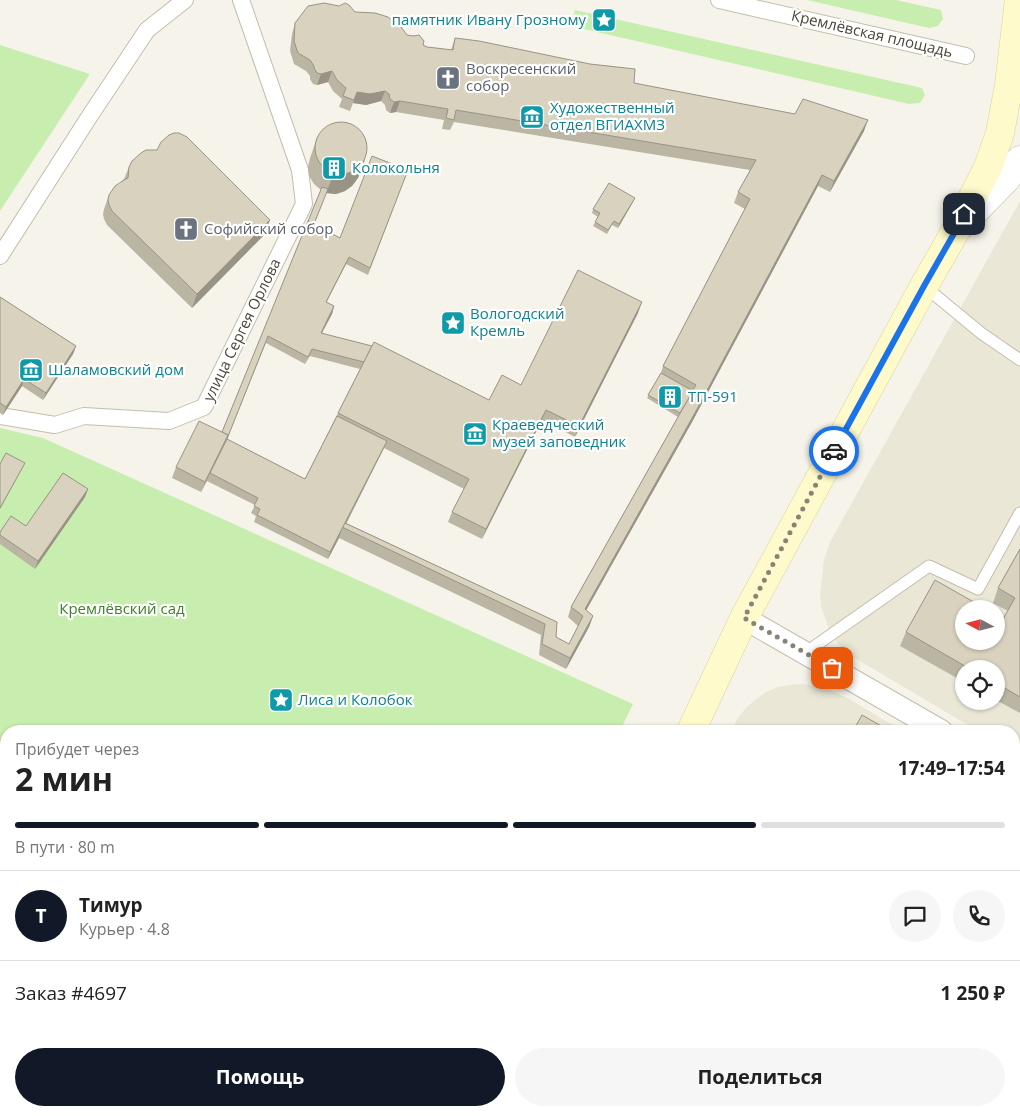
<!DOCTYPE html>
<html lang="ru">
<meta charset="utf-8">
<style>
:root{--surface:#fff;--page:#f6f6f6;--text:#222;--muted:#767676;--line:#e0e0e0;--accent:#111827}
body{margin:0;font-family:"Open Sans",sans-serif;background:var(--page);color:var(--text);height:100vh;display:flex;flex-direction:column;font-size:19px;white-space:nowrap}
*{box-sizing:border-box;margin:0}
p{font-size:16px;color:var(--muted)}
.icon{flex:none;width:28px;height:28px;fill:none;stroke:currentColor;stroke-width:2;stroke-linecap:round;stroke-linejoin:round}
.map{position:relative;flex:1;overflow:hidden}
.panel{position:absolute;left:0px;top:725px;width:1020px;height:391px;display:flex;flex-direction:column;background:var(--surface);border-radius:20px 20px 0 0;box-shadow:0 1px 4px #0004}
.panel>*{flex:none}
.needle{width:32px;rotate:277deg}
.controls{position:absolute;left:955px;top:600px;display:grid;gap:10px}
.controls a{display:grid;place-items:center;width:50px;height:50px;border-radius:50%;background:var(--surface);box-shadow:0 1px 4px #0004;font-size:25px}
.pin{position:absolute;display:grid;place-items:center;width:42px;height:42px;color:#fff;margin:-21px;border-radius:10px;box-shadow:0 2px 8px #0006}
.courier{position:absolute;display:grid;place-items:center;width:50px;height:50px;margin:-25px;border:4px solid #1a73e8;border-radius:50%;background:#fff;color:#222;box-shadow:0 1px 6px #0007}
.summary em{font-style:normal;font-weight:700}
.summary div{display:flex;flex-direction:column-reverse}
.summary{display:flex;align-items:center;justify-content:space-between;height:85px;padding:0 15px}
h1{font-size:32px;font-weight:700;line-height:38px}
.bar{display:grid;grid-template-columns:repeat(4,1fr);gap:8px 5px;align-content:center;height:60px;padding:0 15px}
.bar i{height:6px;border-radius:4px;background:var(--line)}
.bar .selected{background:var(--accent)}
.bar p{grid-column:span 4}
.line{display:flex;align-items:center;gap:12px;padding:0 15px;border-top:1px solid var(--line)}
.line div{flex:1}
.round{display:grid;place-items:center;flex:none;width:52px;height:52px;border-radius:26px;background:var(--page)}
.button{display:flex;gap:10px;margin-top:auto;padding:10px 15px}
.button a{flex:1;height:58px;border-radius:30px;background:var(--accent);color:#fff;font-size:20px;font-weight:700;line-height:58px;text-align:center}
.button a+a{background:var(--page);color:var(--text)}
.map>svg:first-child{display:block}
.residential{fill:#ebe7d7;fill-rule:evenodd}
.green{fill:#c8eeaf}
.water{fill:#a1c8f7}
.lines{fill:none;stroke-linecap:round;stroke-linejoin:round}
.service-casing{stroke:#c3beab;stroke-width:13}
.pedestrian-casing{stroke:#c3beab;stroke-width:18}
.minor-casing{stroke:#c3beab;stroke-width:24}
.tertiary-casing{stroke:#c3beab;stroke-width:29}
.secondary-casing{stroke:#dad295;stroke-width:29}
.service{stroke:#fff;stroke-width:11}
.pedestrian{stroke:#fff;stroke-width:16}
.minor{stroke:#fff;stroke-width:22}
.tertiary{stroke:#fff;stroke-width:28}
.secondary{stroke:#fffacb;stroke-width:28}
.wall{fill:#bbb5a3;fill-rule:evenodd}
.shaded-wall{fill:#989385}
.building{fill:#d9d2be;stroke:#989385}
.done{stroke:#878376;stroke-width:5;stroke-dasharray:0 9}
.route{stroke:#1a73e8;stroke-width:6}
.labels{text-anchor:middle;stroke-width:4.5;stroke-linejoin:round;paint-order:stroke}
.culture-label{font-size:15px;fill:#0d838f;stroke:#fff;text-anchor:start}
.street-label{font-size:15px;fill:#4b4637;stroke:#fff}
.worship-label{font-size:15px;fill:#5b616d;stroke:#fff;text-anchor:start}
.park-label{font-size:15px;fill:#3a8423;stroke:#fff}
</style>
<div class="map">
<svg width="1020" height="1116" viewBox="0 0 1020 1116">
<rect width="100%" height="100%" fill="#f6f4ea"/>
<g class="residential">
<path d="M1020,201v555l-6,-3v-22h-36l-130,-77 -10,-10 -8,-12 -9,-25 -1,-14 4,-33 6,-18zM964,609h32v32h-32zM964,669h32v32h-32z"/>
<polygon points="802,684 815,686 831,690 849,699 903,731 731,731 737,719 746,708 756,699 766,692 778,687 789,685"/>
<polygon points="1014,797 1020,801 1020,1116 536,1116 540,1110 1014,1110"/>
</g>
<g class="green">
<polygon points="807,0 896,0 941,10 943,19 938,26 929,28"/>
<polygon points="575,10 922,88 925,95 920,103 909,104 571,26"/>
<polygon points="0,45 90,74 0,211"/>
<polygon points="0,428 43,438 633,704 620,731 6,731 6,1110 432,1110 429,1116 0,1116"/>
</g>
<g class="water">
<polygon points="6,955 6,1055 0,1051 0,963"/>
<polygon points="127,1110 337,1110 338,1116 140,1116"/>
</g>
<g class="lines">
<defs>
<g id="service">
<polyline points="924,286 981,333 1020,360"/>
<polyline points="805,653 929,566 978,589 1020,513"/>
<polyline points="1014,804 1020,791"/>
<polyline points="1014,951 1020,954"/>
<polyline points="1014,988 1020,991"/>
</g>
<g id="pedestrian">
<polyline points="719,0 966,56"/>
<polyline points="0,256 91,114 147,30 185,0"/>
<polyline points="0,416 55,425 84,416 169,421 204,407 304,204 300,170 241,0"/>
</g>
<g id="minor">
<polyline points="744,618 941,731"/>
<polyline points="1014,773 1020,777"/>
</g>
<polyline id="tertiary" points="962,224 1006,179 1020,160"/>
<g id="secondary">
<polyline points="691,731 744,618 924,286 956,230 988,167 1000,133 1009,85 1019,0"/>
<polyline points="503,1116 506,1110"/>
</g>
</defs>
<use href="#service" class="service-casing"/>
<use href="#pedestrian" class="pedestrian-casing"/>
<use href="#minor" class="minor-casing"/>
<use href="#tertiary" class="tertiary-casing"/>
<use href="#secondary" class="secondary-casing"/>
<use href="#service" class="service"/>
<use href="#pedestrian" class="pedestrian"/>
<use href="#minor" class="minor"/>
<use href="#tertiary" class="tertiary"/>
<use href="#secondary" class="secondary"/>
</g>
<g class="wall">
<path d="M355,12l52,23 16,10 4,2 24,3 4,-12 179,45 230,48 -34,61 -12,-6 -126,236 -106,188 7,6 -4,11 -23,42 -27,-14 2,-20 -202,-97 -11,21 -74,-37 2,-6 -5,-3 4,-8 -48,-24 -6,11 -29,-14 4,-11 46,-35 99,-242 -7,-6 -5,-8 -1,-9 2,-9 7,-20 48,21 -7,19 -6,8 -7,5 -9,3 -10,-1 -12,31 26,14 68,-68 -40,105 -22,-11 -20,38 8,4 -2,8 -10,19 167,67 32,-15 117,-72 -63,124 -33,-17 -60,119 -34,-17 4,-10 12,-23 -80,-41 -38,75 211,99 -1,15 13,7 9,-18 -10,-9 3,-10 107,-190 -31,-19 14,-25 2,-7 82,-157 -11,-6 4,-11 12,-22 -296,-48 -4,8 -8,-1 2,-9 -48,-8 -6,1 -4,-3 -1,-5 -4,-4 -15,4 -13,-2 -3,8 -11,-4 3,-8 -9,-8 -5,-9 -11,3 -4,-1 -3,-5v-3l-4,-5 -12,-7 -4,-13 2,-17 3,-11zM266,343l39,21 5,-8 50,13 -55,110 -78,-40z"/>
<polygon points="129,167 265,234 192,308 107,225 104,219 103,214 104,209 109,195 124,179"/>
<polygon points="633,202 618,228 612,225 607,234 593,226 598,217 592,213 593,209"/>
<polygon points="0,297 76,346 73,354 43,400 22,386 3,415 0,413"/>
<polygon points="88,489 85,497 35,569 0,544 0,532 26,526"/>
<polygon points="1020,549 1020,713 996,700 996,669 964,669 964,682 900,646 906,632 1003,619 1008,611 993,603 998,588"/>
<polygon points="1020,819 1020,916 1014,913 1014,823"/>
<polygon points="953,1110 1014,1110 1020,1116 964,1116"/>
</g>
<g class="shaded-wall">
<polygon points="332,71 328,82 317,85 321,74"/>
<polygon points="385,91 381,101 366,105 353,103 350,111 357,92"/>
<polygon points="400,101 396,112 390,113 394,102"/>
<polygon points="868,120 864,131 830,192 834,181"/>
<polygon points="365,159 358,178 352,186 345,191 336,194 326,193 334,173"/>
<polygon points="822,175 818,186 692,422 583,616 585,609"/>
<polygon points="635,198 633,202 618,228 619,224"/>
<polygon points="270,220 265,234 192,308 197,294"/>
<polygon points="349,257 346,264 323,309 326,302"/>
<polygon points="642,302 638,313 575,437 579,426"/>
<polygon points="334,306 332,314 318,340 321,333"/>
<polygon points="76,346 73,354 43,400 46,393"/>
<polygon points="24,379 22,386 3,415 6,407"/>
<polygon points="546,410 542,420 482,539 486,529"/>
<polygon points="228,435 201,492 205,482"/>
<polygon points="387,441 384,448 344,528 343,528"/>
<polygon points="25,463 23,467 0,509 0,508"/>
<polygon points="88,489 85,497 35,569 38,561"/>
<polygon points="341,532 339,538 328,559 330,552"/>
<polygon points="593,616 589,627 566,669 570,658"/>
</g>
<g class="building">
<polygon points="324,3 339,6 345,3 349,5 355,12 375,13 388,17 401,27 407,35 413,36 419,35 424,41 423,45 427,47 453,50 455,38 479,41 590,64 635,69 634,83 795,114 803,99 868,120 834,181 822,175 696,411 585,609 593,616 570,658 542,644 545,624 342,527 345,523 557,622 556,637 569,644 583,616 571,607 696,385 663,366 750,199 738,192 756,160 456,110 454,120 446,118 448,109 400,101 394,102 390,99 389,94 385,91 370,94 357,92 354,100 343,96 346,88 337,80 332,71 321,74 317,73 314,68 314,66 310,60 298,53 294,41 295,23 308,6"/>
<circle cx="341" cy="148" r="26"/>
<polygon points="174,133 179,133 187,137 270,220 197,294 112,211 109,205 108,200 109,195 115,186 124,180 128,178 129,167 132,161 141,153 146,150 157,150 161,142 169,135"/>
<polygon points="372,156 408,170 370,268 349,257 326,302 334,306 321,333 372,346 364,362 312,349 308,357 268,336 227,439 228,435 222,432 308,221 340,238"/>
<polygon points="609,183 635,198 619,224 614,221 608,230 595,222 600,213 593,209"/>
<polygon points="322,187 328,189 314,224 308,221"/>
<polygon points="578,270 642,302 579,426 546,410 486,529 452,512 469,479 338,413 374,342 489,400 502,375 521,385"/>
<polygon points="0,297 76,346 46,393 24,379 6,407 0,403"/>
<polygon points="661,373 693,391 680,413 648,395"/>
<polygon points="337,416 387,441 330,552 257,515 260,509 254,506 258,498 210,473 227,439 305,479"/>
<polygon points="199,421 228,435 205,482 176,467"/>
<polygon points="6,453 25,463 0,508 0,464"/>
<polygon points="63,473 88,489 38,561 0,535 0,532 11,516 26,526"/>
<polygon points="1020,549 1020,697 996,683 996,669 970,669 906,632 935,580 986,609 964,609 964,641 996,641 996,615 1003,619 1015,598 998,588"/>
<polygon points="862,715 890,731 853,731"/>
<polygon points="1017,817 1020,819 1020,908 1014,904 1014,823"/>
<polygon points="1014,990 1020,993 1020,1116 994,1116 983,1110 1014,1110"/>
<polygon points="652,1110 794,1110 805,1116 648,1116"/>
</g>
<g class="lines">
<polyline class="done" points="832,668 744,618 834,451"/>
<polyline class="route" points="834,451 924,286 956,230 964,214"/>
</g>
<defs>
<symbol id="sight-square" viewBox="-11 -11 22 22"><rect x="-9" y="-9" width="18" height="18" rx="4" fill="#0f9aa8" stroke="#fff"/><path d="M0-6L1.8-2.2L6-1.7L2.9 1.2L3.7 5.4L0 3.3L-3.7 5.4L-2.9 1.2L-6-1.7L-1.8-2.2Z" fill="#fff"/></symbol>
<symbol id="church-square" viewBox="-11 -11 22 22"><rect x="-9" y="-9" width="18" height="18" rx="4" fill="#6b7280" stroke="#fff"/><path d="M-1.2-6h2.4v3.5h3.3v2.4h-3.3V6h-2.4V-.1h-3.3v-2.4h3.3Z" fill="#fff"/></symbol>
<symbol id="museum-square" viewBox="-11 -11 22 22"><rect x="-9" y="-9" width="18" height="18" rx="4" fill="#0f9aa8" stroke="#fff"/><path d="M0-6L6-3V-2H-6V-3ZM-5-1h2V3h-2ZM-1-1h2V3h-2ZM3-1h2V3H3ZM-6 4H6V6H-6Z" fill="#fff"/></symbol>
<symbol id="building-square" viewBox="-11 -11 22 22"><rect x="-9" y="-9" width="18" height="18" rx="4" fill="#0f9aa8" stroke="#fff"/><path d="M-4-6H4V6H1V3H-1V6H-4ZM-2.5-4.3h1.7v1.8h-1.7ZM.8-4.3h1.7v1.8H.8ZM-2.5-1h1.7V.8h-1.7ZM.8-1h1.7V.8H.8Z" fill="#fff"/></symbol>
</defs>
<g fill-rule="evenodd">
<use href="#sight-square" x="590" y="6" width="28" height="28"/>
<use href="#church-square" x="434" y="64" width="28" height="28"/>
<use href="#museum-square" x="518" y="103" width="28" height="28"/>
<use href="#building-square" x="320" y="154" width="28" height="28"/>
<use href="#church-square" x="172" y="215" width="28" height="28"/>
<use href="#sight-square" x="439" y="309" width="28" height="28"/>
<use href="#museum-square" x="17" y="356" width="28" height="28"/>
<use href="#building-square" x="656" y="383" width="28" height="28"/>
<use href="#museum-square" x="461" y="420" width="28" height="28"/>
<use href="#sight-square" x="267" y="686" width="28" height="28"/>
</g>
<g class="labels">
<g class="culture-label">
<text x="586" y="25" text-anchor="end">памятник Ивану Грозному</text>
<text x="550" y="113">Художественный<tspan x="550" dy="17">отдел ВГИАХМЗ</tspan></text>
<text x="352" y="173">Колокольня</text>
<text x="470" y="319">Вологодский<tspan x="470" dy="17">Кремль</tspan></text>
<text x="48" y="375">Шаламовский дом</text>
<text x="688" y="402">ТП-591</text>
<text x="492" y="430">Краеведческий<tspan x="492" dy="17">музей заповедник</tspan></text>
<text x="298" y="705">Лиса и Колобок</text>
</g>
<g class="street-label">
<text transform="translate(872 34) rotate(13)" y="5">Кремлёвская площадь</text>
<text transform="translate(242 330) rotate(-64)" y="5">улица Сергея Орлова</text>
</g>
<g class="worship-label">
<text x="466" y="74">Воскресенский<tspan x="466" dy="17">собор</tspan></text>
<text x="204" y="234">Софийский собор</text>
</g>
<g class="park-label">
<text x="122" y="614">Кремлёвский сад</text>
</g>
</g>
</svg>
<div class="controls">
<a><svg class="needle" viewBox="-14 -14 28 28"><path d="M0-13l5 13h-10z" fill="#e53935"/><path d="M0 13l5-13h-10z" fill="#767676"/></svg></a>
<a><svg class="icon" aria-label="locate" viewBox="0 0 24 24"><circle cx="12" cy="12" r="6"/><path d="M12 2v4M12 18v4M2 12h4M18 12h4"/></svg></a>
</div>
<div class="pin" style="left:832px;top:668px;background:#ea580c"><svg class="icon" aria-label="bag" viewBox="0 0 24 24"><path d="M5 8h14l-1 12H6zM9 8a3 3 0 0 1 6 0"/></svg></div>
<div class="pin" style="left:964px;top:214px;background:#1f2937"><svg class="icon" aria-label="home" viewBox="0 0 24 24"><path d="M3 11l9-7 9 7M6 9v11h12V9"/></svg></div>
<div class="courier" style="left:834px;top:451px"><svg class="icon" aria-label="car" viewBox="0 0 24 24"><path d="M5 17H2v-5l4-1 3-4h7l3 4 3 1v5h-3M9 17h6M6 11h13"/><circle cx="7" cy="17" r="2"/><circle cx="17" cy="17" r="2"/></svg></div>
<section class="panel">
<div class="summary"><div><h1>2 мин</h1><p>Прибудет через</p></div><em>17:49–17:54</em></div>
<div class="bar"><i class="selected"></i><i class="selected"></i><i class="selected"></i><i></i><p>В пути · 80 m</p></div>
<div class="line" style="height:90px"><b class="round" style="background:var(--accent);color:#fff">Т</b><div><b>Тимур</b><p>Курьер · 4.8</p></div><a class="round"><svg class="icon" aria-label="chat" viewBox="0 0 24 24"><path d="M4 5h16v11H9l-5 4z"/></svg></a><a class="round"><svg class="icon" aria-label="phone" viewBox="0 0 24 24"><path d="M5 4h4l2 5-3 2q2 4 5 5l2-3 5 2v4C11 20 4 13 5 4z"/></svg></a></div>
<div class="line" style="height:65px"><div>Заказ #4697</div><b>1 250 ₽</b></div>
<div class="button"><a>Помощь</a><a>Поделиться</a></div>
</section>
</div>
